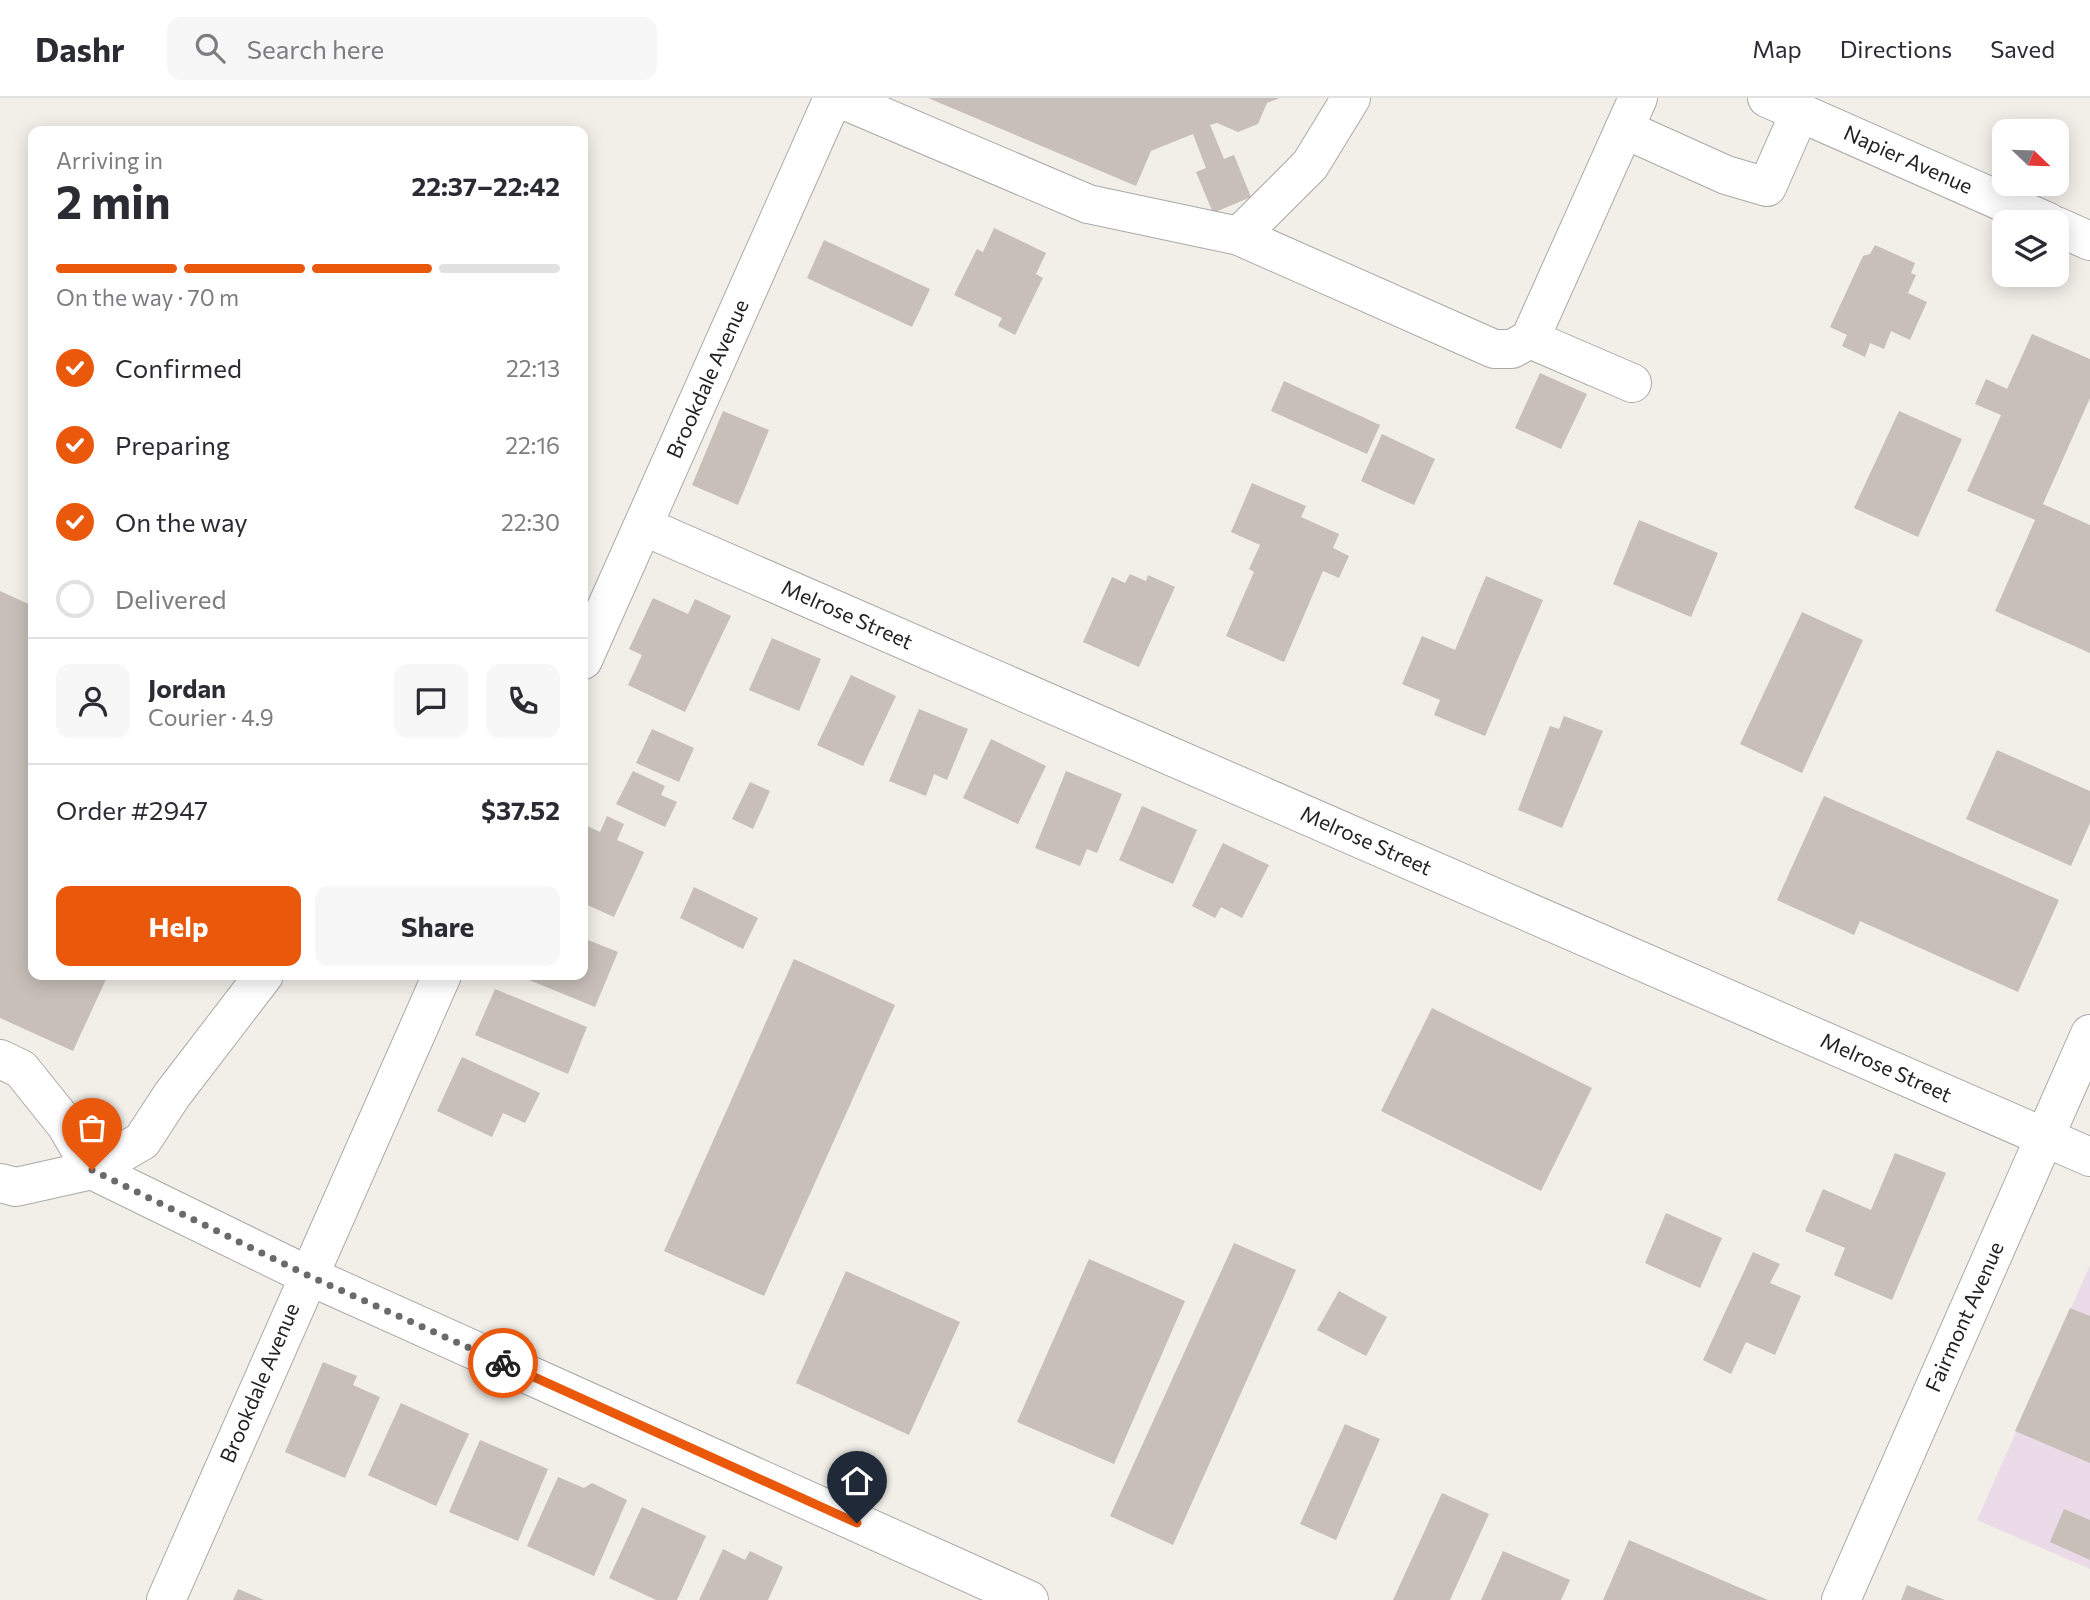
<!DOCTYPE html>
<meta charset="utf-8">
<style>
:root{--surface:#fff;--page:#f7f7f7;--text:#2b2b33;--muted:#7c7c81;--line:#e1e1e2;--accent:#ea580c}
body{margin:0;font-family:Commissioner,sans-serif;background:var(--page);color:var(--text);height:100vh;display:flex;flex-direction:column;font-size:26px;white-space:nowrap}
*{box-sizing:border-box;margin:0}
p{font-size:23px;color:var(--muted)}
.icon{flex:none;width:38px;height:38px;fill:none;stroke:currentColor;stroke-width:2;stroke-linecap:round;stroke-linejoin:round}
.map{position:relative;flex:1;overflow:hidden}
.drawer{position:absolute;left:28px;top:28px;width:560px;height:854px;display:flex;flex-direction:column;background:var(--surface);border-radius:14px;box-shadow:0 4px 18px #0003}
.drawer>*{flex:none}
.needle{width:46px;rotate:113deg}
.tools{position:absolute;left:1992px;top:21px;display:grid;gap:14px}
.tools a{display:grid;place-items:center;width:77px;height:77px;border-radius:14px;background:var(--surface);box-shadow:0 4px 18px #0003;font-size:35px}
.pin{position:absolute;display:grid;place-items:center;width:60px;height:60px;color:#fff;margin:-72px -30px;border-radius:50% 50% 50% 0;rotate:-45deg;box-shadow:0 0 7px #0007}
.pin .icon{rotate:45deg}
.courier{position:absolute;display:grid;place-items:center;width:70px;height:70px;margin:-35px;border:5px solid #ea580c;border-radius:50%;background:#fff;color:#222;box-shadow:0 2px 9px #0007}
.summary em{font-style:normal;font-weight:700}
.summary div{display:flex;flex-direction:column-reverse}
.summary{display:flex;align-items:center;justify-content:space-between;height:119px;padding:0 28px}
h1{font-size:46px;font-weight:700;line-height:52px}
.bar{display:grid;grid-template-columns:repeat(4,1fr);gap:10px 7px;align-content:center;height:84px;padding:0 28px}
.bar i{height:9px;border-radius:5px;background:var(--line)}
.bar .active{background:var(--accent)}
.bar p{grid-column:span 4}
.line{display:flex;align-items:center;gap:18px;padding:0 28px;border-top:2px solid var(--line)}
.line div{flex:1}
.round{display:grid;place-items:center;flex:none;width:74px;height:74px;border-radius:14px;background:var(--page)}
ol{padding:0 28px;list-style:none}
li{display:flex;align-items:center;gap:21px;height:77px}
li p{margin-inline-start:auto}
li .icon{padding:7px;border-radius:50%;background:var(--accent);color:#fff;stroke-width:4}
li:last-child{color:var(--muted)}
li i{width:38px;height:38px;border:4px solid var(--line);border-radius:50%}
.action{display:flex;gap:14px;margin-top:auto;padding:14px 28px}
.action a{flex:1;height:80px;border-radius:14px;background:var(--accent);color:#fff;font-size:28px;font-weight:700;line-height:80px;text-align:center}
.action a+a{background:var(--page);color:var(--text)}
header{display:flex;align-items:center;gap:42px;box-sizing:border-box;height:98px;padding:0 35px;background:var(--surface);border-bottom:2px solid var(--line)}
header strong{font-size:33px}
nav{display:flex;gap:38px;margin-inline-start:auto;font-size:24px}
.search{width:490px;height:63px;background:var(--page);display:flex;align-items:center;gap:18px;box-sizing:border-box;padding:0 24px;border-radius:14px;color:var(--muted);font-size:26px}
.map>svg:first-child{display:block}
.industrial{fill:#ebdbe8}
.building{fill:#c7bfb8}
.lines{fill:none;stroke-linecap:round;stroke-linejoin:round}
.minor-casing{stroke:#a9a9a9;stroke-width:40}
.minor{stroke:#fff;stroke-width:38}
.done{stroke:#6b6a68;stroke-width:7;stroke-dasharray:0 12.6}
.route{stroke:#ea580c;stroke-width:9}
.labels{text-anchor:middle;stroke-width:7;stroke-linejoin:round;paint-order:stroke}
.street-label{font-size:21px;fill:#222;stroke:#fff}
</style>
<header>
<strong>Dashr</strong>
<div class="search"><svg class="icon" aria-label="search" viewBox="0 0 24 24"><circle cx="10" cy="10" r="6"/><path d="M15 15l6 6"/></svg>Search here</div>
<nav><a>Map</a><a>Directions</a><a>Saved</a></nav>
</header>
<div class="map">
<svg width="2090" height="1502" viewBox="0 0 2090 1502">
<rect width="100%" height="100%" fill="#f2efe9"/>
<polygon class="industrial" points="2090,1167 2090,1471 1977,1422"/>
<g class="building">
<polygon points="928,0 1280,0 1267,5 1258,26 1238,34 1217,25 1210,27 1224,61 1234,57 1251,99 1213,115 1196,74 1206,70 1193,36 1151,53 1136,88"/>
<polygon points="994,130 1046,155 1036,176 1043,180 1015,237 998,228 1002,220 954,197 977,151 983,154"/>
<polygon points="824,142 930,191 912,229 807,180"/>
<polygon points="1875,147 1915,165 1911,175 1916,177 1908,195 1927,204 1910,242 1891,233 1884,251 1870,245 1865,259 1842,248 1847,237 1830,229 1863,158 1870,156"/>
<polygon points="2032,236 2090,261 2090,300 2043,406 2090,427 2090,555 1995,513 2035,422 1967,393 2001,317 1975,306 1986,281 2007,291"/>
<polygon points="1540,275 1587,296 1561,351 1515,330"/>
<polygon points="1284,283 1380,327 1367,356 1271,313"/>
<polygon points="723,313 769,332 738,407 692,387"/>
<polygon points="1899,313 1962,341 1918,439 1854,410"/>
<polygon points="1382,336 1435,361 1414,407 1361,383"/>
<polygon points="1252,385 1306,408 1301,419 1339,436 1333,450 1349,458 1339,480 1323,473 1284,564 1226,538 1254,474 1249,471 1260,447 1231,434"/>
<polygon points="1639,422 1718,455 1691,519 1613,486"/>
<polygon points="1130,476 1146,483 1148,477 1175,489 1139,569 1083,544 1112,479 1125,485"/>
<polygon points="1486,478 1543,502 1485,638 1434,617 1440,602 1402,586 1422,538 1455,552"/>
<polygon points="0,493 33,508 33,877 108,877 73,953 0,920"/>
<polygon points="653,500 688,516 695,501 731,518 685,614 628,587 642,557 629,551"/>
<polygon points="1802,514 1863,542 1802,675 1740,646"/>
<polygon points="772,540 821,561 799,613 749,592"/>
<polygon points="851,577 896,598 863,668 817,647"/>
<polygon points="919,611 968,631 947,682 934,676 926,698 889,683"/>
<polygon points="1564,618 1603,633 1562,730 1518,712 1550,628 1559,631"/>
<polygon points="652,631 694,650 679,684 636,665"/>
<polygon points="991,641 1046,668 1018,726 963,700"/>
<polygon points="1997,652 2090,693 2090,725 2071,768 1966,721"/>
<polygon points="633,673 665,688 661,697 677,704 665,729 616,706"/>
<polygon points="1066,673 1122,696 1097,755 1087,751 1080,768 1035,750"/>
<polygon points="750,684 770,693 753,731 732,721"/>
<polygon points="1824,698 2059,802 2018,894 1860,823 1854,837 1777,802"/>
<polygon points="1142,708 1197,732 1173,786 1119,762"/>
<polygon points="607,718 624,726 617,742 644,754 614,819 583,805 583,726 600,734"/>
<polygon points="1223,745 1269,767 1242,820 1221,809 1215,820 1192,808"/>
<polygon points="694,789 758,820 743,851 680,820"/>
<polygon points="583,840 618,854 595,909 517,877 583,877"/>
<polygon points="794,861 895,907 764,1198 664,1153"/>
<polygon points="495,891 587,929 568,976 475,937"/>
<polygon points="1432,910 1592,990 1541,1093 1381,1013"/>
<polygon points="462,959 540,995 525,1025 503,1015 492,1039 437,1013"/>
<polygon points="1895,1055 1946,1075 1892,1202 1834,1177 1845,1150 1805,1133 1823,1091 1871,1112"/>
<polygon points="1666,1115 1722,1140 1700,1190 1645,1165"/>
<polygon points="1234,1145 1296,1172 1173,1447 1110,1418"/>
<polygon points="1753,1154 1780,1166 1770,1185 1801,1198 1775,1257 1746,1244 1731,1276 1703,1262"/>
<polygon points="1089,1161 1185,1203 1114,1366 1017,1324"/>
<polygon points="846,1173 960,1224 909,1337 796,1285"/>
<polygon points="1339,1193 1387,1219 1366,1258 1317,1232"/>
<polygon points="2070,1210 2090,1218 2090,1365 2015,1333"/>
<polygon points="323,1264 357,1278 353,1287 380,1299 345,1380 285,1354"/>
<polygon points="401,1305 469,1336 436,1408 368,1377"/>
<polygon points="1345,1326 1380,1341 1336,1442 1300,1426"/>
<polygon points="480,1342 548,1371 518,1443 449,1414"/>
<polygon points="558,1379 584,1390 592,1385 627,1402 594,1478 527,1448"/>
<polygon points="1442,1395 1489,1416 1450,1502 1393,1502"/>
<polygon points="642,1409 706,1438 677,1502 656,1502 609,1480"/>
<polygon points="2064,1411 2090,1422 2090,1462 2050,1444"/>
<polygon points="1629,1442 1768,1502 1603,1502"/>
<polygon points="723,1451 745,1462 750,1453 783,1469 768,1502 699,1502"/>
<polygon points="1503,1453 1570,1482 1561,1502 1481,1502"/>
<polygon points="1907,1487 1945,1502 1901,1502"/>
<polygon points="238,1491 264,1502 233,1502"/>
</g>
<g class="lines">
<defs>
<g id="minor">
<polyline points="839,0 1088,106 1239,138 1310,67 1351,0"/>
<polyline points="1767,0 2048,124"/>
<polyline points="1624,31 1726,77 1767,89 1800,14"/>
<polyline points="2056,128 2090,143"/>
<polyline points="1239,138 1494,251 1512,251 1530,241"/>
<polyline points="1632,285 1530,241 1638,0"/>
<polyline points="643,428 2090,1059"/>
<polyline points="583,562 833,0"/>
<polyline points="0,961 21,971 66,1027 92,1072 307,1177 1029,1502"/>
<polyline points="0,1085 16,1089 92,1072 142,1043 172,997 264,877"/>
<polyline points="166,1502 442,877"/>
<polyline points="1841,1502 2090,936"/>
</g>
</defs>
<use href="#minor" class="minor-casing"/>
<use href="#minor" class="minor"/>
</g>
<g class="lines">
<polyline class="done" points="92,1072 307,1177 503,1265"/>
<polyline class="route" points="503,1265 857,1425"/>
</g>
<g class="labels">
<g class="street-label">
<text transform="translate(1908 62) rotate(24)" y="7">Napier Avenue</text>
<text transform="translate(708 281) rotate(-66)" y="7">Brookdale Avenue</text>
<text transform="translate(847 517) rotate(24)" y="7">Melrose Street</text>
<text transform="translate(1366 743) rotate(24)" y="7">Melrose Street</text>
<text transform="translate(1886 970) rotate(24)" y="7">Melrose Street</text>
<text transform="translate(1965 1219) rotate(-66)" y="7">Fairmont Avenue</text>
<text transform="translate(260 1285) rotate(-67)" y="7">Brookdale Avenue</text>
</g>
</g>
</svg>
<div class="tools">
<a><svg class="needle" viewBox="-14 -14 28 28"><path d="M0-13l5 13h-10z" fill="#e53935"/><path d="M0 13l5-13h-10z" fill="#7c7c81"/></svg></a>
<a><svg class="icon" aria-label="layers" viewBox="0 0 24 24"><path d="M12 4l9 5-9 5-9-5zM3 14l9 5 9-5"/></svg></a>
</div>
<div class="pin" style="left:92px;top:1072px;background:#ea580c"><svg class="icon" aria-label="bag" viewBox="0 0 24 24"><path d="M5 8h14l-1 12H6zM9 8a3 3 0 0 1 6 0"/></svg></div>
<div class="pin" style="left:857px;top:1425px;background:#1f2937"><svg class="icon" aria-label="home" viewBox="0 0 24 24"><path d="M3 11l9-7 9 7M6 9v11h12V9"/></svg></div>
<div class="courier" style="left:503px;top:1265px"><svg class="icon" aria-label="bike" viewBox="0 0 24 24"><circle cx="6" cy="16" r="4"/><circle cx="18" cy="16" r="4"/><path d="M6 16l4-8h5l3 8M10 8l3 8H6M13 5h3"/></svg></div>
<section class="drawer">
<div class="summary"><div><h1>2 min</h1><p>Arriving in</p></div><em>22:37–22:42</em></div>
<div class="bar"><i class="active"></i><i class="active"></i><i class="active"></i><i></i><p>On the way · 70 m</p></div>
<ol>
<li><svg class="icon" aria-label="check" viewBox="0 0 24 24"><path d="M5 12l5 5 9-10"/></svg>Confirmed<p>22:13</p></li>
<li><svg class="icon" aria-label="check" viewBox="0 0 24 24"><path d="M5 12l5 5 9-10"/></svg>Preparing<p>22:16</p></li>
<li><svg class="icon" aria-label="check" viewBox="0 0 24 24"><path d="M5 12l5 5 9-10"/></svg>On the way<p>22:30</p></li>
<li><i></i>Delivered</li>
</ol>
<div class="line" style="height:126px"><a class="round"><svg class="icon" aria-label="person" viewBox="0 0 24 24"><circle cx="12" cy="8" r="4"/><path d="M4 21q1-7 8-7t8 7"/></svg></a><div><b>Jordan</b><p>Courier · 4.9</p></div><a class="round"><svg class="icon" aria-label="chat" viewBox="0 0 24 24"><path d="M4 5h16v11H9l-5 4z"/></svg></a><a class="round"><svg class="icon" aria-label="phone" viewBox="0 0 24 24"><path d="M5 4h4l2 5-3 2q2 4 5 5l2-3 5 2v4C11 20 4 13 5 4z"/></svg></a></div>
<div class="line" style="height:91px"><div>Order #2947</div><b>$37.52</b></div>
<div class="action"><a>Help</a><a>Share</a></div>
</section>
</div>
